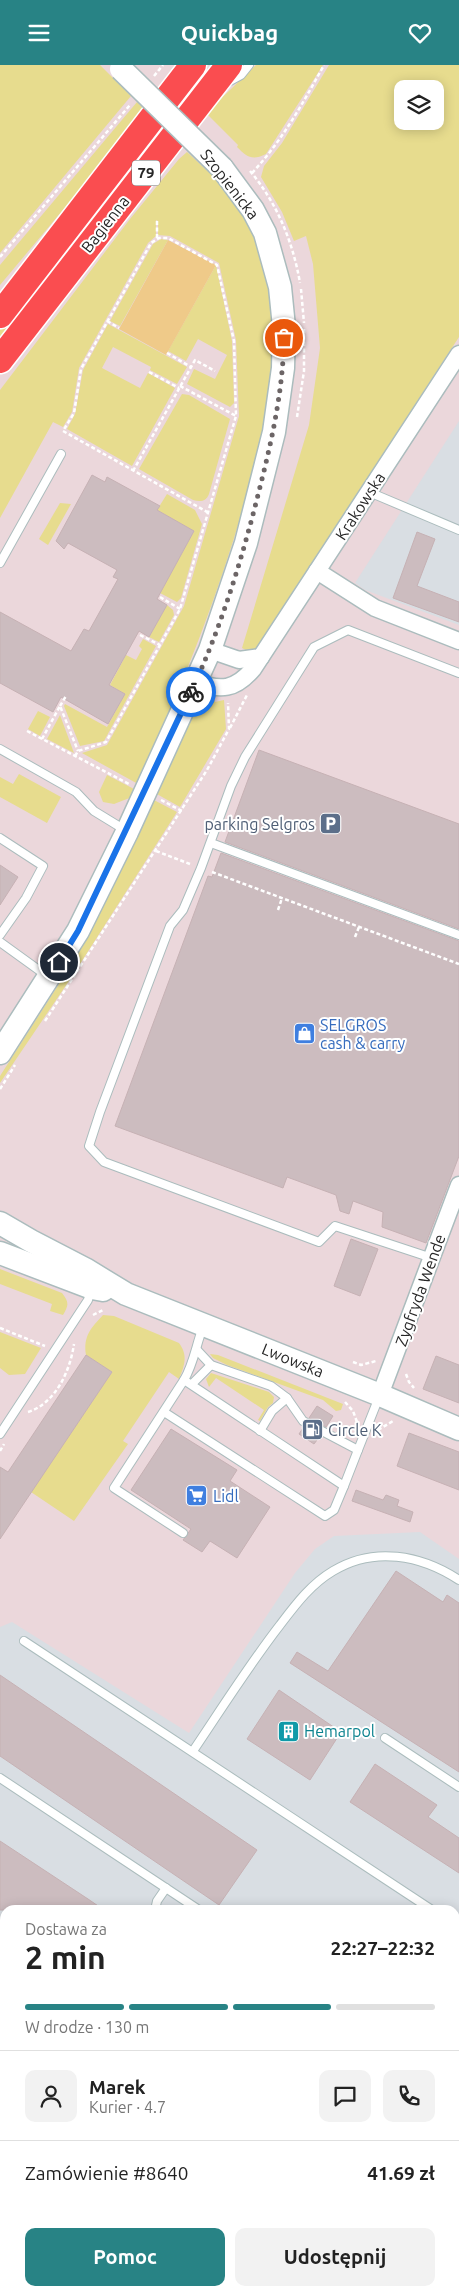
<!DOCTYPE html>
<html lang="pl">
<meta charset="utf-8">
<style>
:root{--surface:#fff;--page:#f2f2f2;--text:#222;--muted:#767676;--line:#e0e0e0;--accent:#288385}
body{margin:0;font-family:Ubuntu,sans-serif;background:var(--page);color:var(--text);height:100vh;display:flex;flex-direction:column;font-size:19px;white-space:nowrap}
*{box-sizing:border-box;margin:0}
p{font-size:16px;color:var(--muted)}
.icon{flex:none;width:28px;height:28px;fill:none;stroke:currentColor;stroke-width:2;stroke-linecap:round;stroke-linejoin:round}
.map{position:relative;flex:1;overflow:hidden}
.drawer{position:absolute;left:0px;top:1840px;width:460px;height:391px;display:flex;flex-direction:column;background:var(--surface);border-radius:15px 15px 0 0;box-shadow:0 2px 12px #0003}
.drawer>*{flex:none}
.controls{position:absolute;left:394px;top:15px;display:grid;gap:10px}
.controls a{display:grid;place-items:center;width:50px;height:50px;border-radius:10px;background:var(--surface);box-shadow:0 2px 12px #0003;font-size:25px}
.pin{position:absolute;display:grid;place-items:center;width:42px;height:42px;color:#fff;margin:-21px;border:2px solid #fff;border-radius:50%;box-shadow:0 1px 5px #0007}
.courier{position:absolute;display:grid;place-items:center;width:50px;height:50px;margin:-25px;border:4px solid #1a73e8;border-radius:50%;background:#fff;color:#222;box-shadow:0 1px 6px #0007}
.headline em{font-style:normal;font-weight:700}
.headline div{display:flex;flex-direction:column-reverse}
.headline{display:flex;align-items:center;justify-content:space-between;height:85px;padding:0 25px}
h1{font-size:32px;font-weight:700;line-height:38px}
.bar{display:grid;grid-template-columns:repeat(4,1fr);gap:8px 5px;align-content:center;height:60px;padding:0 25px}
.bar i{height:6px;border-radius:4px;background:var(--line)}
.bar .selected{background:var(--accent)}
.bar p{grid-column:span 4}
.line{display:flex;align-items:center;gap:12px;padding:0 25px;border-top:1px solid var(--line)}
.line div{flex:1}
.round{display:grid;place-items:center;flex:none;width:52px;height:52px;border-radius:10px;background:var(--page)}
.action{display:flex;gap:10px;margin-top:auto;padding:10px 25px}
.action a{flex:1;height:58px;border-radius:10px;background:var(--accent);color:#fff;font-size:20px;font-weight:700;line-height:58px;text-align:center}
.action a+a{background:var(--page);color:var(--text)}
header{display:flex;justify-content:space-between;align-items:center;height:65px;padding:0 25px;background:var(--accent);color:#fff;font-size:22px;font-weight:700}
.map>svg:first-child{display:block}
.industrial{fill:#d9dee3;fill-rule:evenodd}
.green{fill:#e7dc8e;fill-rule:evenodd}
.pitch{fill:#efca89}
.building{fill:#ccbcbf;stroke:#c6b1b4}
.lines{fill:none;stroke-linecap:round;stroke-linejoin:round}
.lane-casing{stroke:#abbcbd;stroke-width:10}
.street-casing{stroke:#abbcbd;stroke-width:19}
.secondary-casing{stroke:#abbcbd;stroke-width:25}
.primary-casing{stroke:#fff;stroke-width:29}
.path{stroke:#fff;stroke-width:2.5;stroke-dasharray:4 2.5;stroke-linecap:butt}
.lane{stroke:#fff;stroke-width:8}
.street{stroke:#fff;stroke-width:16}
.secondary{stroke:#fff;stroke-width:22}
.primary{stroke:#fa4d50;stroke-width:26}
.secondary-bridge-casing{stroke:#abbcbd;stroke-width:25;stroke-linecap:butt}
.secondary-bridge{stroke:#fff;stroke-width:22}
.done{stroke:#6c6566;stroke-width:5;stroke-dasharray:0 9}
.route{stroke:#1a73e8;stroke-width:6}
.labels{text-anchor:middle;stroke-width:4;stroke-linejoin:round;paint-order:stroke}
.shield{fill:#fff;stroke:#686868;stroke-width:1}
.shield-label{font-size:15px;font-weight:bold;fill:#272727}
.street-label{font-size:16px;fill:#272727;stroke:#fff}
.service-label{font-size:16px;fill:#4e5e75;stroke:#fff;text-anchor:end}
.shop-label{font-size:16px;fill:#366cbe;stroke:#fff;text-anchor:start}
.culture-label{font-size:16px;fill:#0d838f;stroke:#fff;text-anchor:start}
</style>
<header><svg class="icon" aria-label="menu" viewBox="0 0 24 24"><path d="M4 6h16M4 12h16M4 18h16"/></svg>Quickbag<svg class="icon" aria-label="heart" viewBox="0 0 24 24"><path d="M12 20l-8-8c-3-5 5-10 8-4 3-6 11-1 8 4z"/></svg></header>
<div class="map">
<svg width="459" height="2231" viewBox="0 0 459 2231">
<rect width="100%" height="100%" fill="#ebd7db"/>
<g class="industrial">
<polygon points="459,356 459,560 365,525 355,518"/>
<path d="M420,1467l39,27v737h-459v-669l12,-5 177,111 106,-160 20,-24 19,-13zM5,1845h450v381h-450z"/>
</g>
<g class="green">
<polygon points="0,0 100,0 131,31 0,188"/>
<path d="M256,0h67l-57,89c-14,7 -19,3 -29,-7l1,-2 -32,-32z"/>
<path d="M329,0h130v272l-59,91 -136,218 -12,7 -10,-5 67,-223 11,-77 -7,-84 -7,-28 -12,5 -12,-29 -21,-35 3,-11 18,-23zM402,24h33v32h-33z"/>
<polygon points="137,37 146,46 0,220 0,200"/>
<polygon points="160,59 167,65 0,279 0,265"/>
<path d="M187,87l26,24 2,-2c16,21 33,42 42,67 13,34 18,75 18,112 -1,38 -13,82 -22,119 -29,111 -68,207 -115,312l-56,-31 25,-8 77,-139 55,-190 -3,-76 -17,-77 -49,-27 -12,-1v-14l-2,-1v16l-8,7 -69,125 -7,44 -9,15 -10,-5 -53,96v-128l130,-171 49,-60z"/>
<polygon points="161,174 168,175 120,261 110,256 153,179"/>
<polygon points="216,200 232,276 234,338 230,342 187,319 194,304 215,314 227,290 198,274 186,296 168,286"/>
<polygon points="108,259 187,302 177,319 150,305 151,302 113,282 102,303 140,323 148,308 175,323 132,401 67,364 75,349 83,305"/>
<path d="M182,329l7,1 41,24 -21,75c-3,8 -9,8 -16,6l-54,-31z"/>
<polygon points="167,429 195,445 202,459 181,533 177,537 160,528 194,466 157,445"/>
<polygon points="60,438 71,439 48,480 39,474"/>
<polygon points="167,540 173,545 174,550 159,577 149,572"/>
<polygon points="143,574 156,581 104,676 80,681 64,641 65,639 107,662 125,629 110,620 126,590 136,595 142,584 139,581"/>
<path d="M214,634l1,3 9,-2 2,29 -46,78 -25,-14c12,-25 33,-86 59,-94z"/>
<polygon points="38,646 50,652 40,671 28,664"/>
<polygon points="60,650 74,688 47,674"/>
<polygon points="19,709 61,732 47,758 0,732 0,712 13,719"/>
<polygon points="107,710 136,725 132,732 114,739 103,737 99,727"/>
<polygon points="152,734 177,747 73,910 0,1018 0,1011 66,908"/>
<path d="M0,1204l62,24c7,9 7,12 1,22l-13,-4 2,-7 -52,-20z"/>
<path d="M103,1250l11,1 65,27c9,12 6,22 0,36l-10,-7 -46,69 5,3 -54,77 -43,-29 81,-120 -26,-17c-3,-19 5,-27 17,-40z"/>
<polygon points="0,1267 41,1283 25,1309 9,1310 0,1303"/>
<polygon points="210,1289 218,1290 343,1339 341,1345 336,1346 323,1335 227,1300 213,1293"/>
<polygon points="211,1308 269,1327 274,1332 273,1338 268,1342 260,1356 258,1355 264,1345 216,1313 209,1322 206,1314"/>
</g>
<polygon class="pitch" points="168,175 216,200 166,290 119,264"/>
<g class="building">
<polygon points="92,410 105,417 107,412 160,441 157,445 194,466 157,534 167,540 149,572 139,566 109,620 125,629 108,659 61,632 53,647 0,618 0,547 71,586 84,564 89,566 118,514 113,512 117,505 68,478 64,484 56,476"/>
<polygon points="417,467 435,474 417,521 459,537 459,557 393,533"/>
<polygon points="259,685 459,759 459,864 225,777"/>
<polygon points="221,788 459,876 459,1091 426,1178 382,1162 383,1147 353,1136 349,1149 340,1146 336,1130 287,1112 283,1123 115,1061 208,811 212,812"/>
<polygon points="0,800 18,812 0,840"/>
<polygon points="351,1174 378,1184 360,1231 334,1221"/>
<polygon points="86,1290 112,1307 0,1474 0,1402 8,1407"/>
<polygon points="436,1291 459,1300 459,1338 423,1324"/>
<polygon points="317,1341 333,1351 326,1362 309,1353"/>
<polygon points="303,1363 320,1371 314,1379 299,1369"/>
<polygon points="171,1364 237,1405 230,1416 270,1442 237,1493 210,1476 202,1487 183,1475 191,1464 131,1425"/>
<polygon points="409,1368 459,1387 459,1425 397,1401"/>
<polygon points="356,1425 383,1435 386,1430 399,1435 397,1441 413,1447 410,1457 352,1436"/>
<polygon points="396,1506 443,1537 447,1530 459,1538 459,1707 290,1598 297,1587 328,1606"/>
<polygon points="0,1610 257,1785 219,1840 0,1691"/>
<polygon points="279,1625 341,1667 310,1715 247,1674"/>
<polygon points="375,1699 437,1740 428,1752 459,1773 459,1808 350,1737"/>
<polygon points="0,1776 88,1834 104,1845 0,1845"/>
</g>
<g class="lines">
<defs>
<g id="lane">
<polyline points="228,17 241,10 249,0"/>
<polyline points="369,427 459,465"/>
<polyline points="0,498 61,389"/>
<polyline points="0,684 76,727 94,746 125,765"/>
<polyline points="0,773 43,801 26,833 0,870"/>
<polyline points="211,778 459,870"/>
<polyline points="0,877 47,911"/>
<polyline points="432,1193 335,1161 319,1177 104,1097 89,1081 100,1047 170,861 183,845 201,803 231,721 245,692 314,582 348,565 459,608"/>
<polyline points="197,1285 211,1300 271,1321 287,1333 303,1356 358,1385 344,1421"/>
<polyline points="192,1319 211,1300"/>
<path d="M164,1347l161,104 9,-6 10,-24 -160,-106c10,-17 12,-35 19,-53"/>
<polyline points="260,1366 272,1346 287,1333"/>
<polyline points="0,1369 88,1235 91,1224"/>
<polyline points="358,1385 379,1332"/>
<polyline points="183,1468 114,1423 184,1315"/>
<polyline points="24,1576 432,1845"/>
<polyline points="385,1673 459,1722"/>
<path d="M193,1686c29,-43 56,-86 87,-126 16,-21 31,-41 53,-54 41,-25 88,-16 126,9"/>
<polyline points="0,1713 199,1845"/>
<polyline points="155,1845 157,1836 166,1823"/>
<polyline points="455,1860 459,1863"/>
<polyline points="0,2182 5,2174"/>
<polyline points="455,2221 459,2214"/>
<polyline points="393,2231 393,2226"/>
<polyline points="449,2231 452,2226"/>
</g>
<g id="street">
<polyline points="317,506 375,543 459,576"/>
<polyline points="210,585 239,595 261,592"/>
<path d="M196,617c25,9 39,8 57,-13l206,-315"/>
<polyline points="380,1330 459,1120"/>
</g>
<g id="secondary">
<polyline points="0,988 78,866 127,767 210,585 246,478 274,367 283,303 284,262 280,222 265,168 253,145 222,103"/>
<polyline points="0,1158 31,1176 85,1204 126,1229 380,1330 459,1364"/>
<polyline points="0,1188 92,1223 103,1225"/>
</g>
<g id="primary">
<polyline points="0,250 193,0"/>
<polyline points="0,295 229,0"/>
</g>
</defs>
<use href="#lane" class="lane-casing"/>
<use href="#street" class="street-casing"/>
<use href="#secondary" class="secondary-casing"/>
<use href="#primary" class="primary-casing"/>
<g class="path">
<polyline points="154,11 163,0"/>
<path d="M250,106c27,32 43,71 50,112"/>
<path d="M252,108c30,-32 51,-70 72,-108"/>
<polyline points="157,156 157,173"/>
<polyline points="0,192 130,40"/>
<polyline points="301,224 304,258"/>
<polyline points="107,256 119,263"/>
<polyline points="167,288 191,302"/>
<polyline points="149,307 179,323"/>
<polyline points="180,321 236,351"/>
<polyline points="297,352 304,306 304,263"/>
<polyline points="133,406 195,295 215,306"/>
<polyline points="160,532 180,544"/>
<polyline points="140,570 160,580"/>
<polyline points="60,641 66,631"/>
<polyline points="230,663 247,630"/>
<polyline points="27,666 129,719"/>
<polyline points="42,674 60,641 78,686"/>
<polyline points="75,691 78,686 106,677 180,544 236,351 234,276 217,200 168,173 159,173 151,178 81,304 74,348 63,366 209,448"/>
<polyline points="161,735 182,746"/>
<polyline points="156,786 190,799"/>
<polyline points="212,807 459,899"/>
<polyline points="278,845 282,833"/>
<polyline points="355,872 359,862"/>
<polyline points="45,956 207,705 229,664 228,638"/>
<polyline points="0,1024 15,1000"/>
<polyline points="93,1250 103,1245"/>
<polyline points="0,1263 45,1281"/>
<polyline points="353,1297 361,1300 376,1296"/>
<polyline points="406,1309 409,1317 414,1323"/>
<polyline points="345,1337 353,1346 357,1357"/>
<path d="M28,1347c28,-9 42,-41 46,-68"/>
<polyline points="378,1365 393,1356"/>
<polyline points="0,1386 4,1379"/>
</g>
<use href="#lane" class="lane"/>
<use href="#street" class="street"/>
<use href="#secondary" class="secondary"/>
<use href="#primary" class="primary"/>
<defs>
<polyline id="secondary-bridge" points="121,4 222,103"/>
</defs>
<use href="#secondary-bridge" class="secondary-bridge-casing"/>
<use href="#secondary-bridge" class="secondary-bridge"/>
</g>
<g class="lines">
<path class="done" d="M191,627c30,-64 51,-133 68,-201 13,-51 24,-101 25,-153"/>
<polyline class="route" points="59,897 78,866 191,627"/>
</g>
<defs>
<symbol id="parking-square" viewBox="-11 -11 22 22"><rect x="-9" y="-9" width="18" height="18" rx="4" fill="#5c6f8a" stroke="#fff"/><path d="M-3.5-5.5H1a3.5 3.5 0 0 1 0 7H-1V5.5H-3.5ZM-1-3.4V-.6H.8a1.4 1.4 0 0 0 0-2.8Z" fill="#fff"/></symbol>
<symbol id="shop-square" viewBox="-11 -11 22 22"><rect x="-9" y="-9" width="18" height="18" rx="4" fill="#3f7fe0" stroke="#fff"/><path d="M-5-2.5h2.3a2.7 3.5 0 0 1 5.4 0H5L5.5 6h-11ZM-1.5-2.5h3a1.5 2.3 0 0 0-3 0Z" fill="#fff"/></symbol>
<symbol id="fuel-square" viewBox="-11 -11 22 22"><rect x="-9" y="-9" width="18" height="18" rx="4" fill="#5c6f8a" stroke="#fff"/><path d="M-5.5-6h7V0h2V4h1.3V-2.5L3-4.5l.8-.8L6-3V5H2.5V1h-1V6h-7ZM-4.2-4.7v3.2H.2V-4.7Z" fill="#fff"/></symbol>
<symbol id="supermarket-square" viewBox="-11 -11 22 22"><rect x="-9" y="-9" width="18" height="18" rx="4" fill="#3f7fe0" stroke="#fff"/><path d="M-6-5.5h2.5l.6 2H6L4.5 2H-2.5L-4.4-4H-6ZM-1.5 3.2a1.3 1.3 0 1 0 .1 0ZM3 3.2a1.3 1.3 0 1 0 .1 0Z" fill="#fff"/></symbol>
<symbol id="building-square" viewBox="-11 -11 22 22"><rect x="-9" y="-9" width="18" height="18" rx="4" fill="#0f9aa8" stroke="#fff"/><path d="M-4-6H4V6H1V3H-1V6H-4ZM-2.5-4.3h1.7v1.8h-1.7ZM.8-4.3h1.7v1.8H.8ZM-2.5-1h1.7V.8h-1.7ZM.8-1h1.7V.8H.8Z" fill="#fff"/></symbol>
</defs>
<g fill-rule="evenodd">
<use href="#parking-square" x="318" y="746" width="25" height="25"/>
<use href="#shop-square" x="292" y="956" width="25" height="25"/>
<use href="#fuel-square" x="300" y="1352" width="25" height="25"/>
<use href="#supermarket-square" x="184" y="1418" width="25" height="25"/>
<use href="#building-square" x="276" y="1654" width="25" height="25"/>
</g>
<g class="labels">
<rect class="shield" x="132" y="95.5" width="28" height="25" rx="4"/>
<g class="shield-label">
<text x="146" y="113">79</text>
</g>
<g class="street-label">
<text transform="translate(230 119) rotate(52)" y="6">Szopienicka</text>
<text transform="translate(105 159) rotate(-52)" y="6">Bagienna</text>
<text transform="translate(360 441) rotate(-57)" y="6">Krakowska</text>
<text transform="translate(420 1225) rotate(-70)" y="6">Zygfryda Wende</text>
<text transform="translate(293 1295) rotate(22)" y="6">Lwowska</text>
</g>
<g class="service-label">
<text x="315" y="765">parking Selgros</text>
<text x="328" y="1371" text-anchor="start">Circle K</text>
</g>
<g class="shop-label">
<text x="320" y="966">SELGROS<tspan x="320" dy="18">cash &amp; carry</tspan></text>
<text x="213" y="1437">Lidl</text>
</g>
<g class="culture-label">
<text x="304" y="1672">Hemarpol</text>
</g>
</g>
</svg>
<div class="controls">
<a><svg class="icon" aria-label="layers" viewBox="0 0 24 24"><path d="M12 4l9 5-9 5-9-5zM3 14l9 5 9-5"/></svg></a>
</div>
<div class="pin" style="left:284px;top:273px;background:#ea580c"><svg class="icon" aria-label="bag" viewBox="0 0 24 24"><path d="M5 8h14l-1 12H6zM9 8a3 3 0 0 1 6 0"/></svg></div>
<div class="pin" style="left:59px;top:897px;background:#1f2937"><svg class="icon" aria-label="home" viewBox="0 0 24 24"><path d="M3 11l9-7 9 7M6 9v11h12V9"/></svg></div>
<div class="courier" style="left:191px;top:627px"><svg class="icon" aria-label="bike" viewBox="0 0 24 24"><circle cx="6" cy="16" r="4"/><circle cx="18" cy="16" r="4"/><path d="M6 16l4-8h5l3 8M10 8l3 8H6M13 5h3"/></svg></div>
<section class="drawer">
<div class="headline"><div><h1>2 min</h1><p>Dostawa za</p></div><em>22:27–22:32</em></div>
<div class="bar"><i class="selected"></i><i class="selected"></i><i class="selected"></i><i></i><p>W drodze · 130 m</p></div>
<div class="line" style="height:90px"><a class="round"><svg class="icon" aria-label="person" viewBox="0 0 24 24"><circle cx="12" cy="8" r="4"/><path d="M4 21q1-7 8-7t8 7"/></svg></a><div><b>Marek</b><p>Kurier · 4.7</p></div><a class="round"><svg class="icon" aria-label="chat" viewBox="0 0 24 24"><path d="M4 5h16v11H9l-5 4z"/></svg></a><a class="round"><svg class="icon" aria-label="phone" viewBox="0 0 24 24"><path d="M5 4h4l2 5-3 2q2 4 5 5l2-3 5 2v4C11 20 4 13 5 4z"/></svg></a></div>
<div class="line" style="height:65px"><div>Zamówienie #8640</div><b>41.69 zł</b></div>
<div class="action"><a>Pomoc</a><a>Udostępnij</a></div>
</section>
</div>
